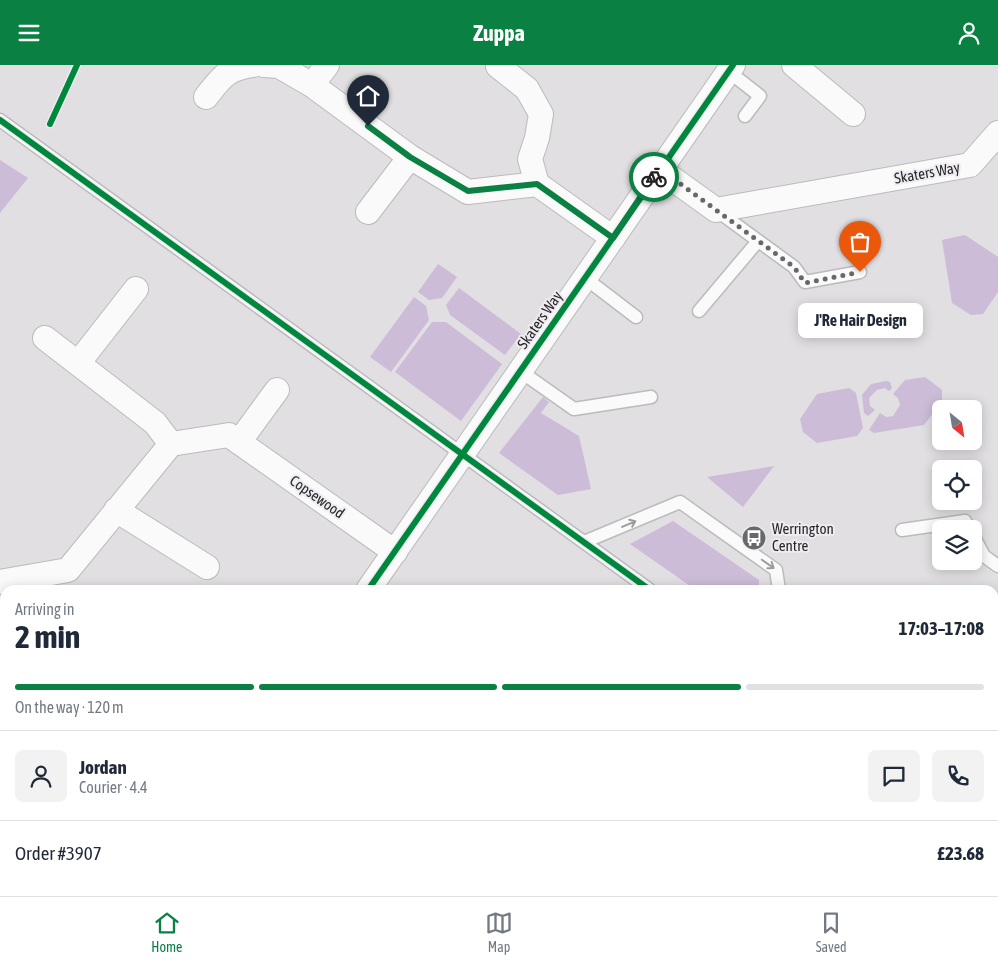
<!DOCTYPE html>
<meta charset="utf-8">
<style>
:root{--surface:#fff;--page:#f2f2f3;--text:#1f2937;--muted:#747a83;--line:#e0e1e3;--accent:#0b8043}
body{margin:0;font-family:"Asap Condensed",sans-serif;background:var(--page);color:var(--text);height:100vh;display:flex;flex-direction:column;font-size:19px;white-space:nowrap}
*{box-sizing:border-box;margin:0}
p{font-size:16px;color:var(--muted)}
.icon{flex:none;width:28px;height:28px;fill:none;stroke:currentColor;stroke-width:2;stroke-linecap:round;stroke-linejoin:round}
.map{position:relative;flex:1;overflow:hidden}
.details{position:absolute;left:0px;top:520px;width:999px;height:311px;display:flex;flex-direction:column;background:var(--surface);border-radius:15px 15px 0 0;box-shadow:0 2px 12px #0003}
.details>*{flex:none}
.needle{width:32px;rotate:150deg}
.tools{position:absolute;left:932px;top:335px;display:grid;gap:10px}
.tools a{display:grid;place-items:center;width:50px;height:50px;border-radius:8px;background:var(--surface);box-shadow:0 2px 12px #0003;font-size:25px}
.pin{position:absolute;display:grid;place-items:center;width:42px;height:42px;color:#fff;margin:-51px -21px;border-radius:50% 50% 50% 0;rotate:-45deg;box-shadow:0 0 5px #0007}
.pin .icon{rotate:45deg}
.courier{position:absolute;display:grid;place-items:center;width:50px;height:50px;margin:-25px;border:4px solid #0b8043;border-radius:50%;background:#fff;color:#222;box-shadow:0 1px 6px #0007}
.bubble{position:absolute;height:35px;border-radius:8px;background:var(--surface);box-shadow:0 2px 12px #0003;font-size:16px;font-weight:700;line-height:35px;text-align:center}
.headline em{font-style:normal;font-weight:700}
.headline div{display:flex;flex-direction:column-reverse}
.headline{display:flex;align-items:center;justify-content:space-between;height:85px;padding:0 15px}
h1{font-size:32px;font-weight:700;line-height:38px}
.bar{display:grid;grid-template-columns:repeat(4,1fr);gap:8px 5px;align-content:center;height:60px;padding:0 15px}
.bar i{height:6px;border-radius:4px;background:var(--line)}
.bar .on{background:var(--accent)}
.bar p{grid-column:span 4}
.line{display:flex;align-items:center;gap:12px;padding:0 15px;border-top:1px solid var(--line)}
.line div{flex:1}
.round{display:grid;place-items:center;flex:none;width:52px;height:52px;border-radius:8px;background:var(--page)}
header{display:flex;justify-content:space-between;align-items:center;height:65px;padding:0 15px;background:var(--accent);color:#fff;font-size:22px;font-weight:700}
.dock{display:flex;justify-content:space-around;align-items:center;height:70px;border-top:1px solid var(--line);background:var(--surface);font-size:14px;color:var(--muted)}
.dock a{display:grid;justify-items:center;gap:2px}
.dock .on{color:var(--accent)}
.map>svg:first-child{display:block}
.green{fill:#ccbcd8}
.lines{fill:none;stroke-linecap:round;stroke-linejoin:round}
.service-casing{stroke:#bbbabc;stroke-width:15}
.minor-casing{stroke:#bbbabc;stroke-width:26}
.service{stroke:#fafafb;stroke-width:12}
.minor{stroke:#fafafb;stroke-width:24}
.cycleway-casing{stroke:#eeebf1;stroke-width:9}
.cycleway{stroke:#00873e;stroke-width:6}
.oneway{stroke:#9b9b9c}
.done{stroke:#686769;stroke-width:5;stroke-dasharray:0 9}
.route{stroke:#0b8043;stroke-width:6}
.labels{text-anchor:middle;stroke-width:4;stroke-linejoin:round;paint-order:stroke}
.street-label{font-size:15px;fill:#272628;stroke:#eeebf1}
.poi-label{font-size:15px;fill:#272628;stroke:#eeebf1;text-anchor:start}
</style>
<header><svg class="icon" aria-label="menu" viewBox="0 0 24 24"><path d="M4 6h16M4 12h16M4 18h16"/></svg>Zuppa<svg class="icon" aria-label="person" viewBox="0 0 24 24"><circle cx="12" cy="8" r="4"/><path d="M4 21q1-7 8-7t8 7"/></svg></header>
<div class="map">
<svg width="998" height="831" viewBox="0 0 998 831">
<rect width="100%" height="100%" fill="#e1dfe2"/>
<g class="green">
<polygon points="0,95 28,113 0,148"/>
<polygon points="965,170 998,192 998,227 983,249 971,250 952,238 942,175"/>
<polygon points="438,199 457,212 442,233 429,235 418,227"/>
<polygon points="459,223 521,269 505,290 450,250 446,240"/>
<polygon points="414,232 426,241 429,255 391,307 370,292"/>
<polygon points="432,257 446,257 502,299 461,356 395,307"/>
<polygon points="925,312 942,325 942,336 924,360 874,368 869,365 880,348 886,352 893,351 900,340 898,333 893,329 905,315"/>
<polygon points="886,316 890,317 892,323 889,326 885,323 877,325 869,333 870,341 875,345 868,351 864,348 862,330 871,319"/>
<polygon points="849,323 856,328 863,363 857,371 817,378 803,367 800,354 817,329"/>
<polygon points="543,332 549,337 541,348 579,371 591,424 558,430 499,388"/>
<polygon points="774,401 743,442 707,412"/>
<polygon points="673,456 759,515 759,525 696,525 630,479"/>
</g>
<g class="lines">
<defs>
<g id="service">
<polyline points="728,6 760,31 745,51"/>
<polyline points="0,55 650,525"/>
<polyline points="716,145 794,202 805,217 860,207"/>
<polyline points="585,213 636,252"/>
<polyline points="699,246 758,176"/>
<polyline points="520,306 574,344 651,332"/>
<polyline points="902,465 965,456 969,464"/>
<polyline points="974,472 984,491 998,501"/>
<polyline points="584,477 680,437 776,505 779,525"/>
<polyline points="994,633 998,633"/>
<polyline points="994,768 998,771"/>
</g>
<g id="minor">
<polyline points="264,0 279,1 312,20 410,92 468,127 537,119 530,94 537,73 541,49 527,24 498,1"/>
<polyline points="794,0 853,49"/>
<polyline points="312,20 327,0"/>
<path d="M206,32c16,-20 20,-28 47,-32"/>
<polyline points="659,104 716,145 970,100 998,68"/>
<polyline points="537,119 613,173"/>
<polyline points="368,147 410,92"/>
<polyline points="79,297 136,224"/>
<polyline points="239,377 277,325"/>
<polyline points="171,379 229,370 395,487"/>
<polyline points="116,445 207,502"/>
<polyline points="0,517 68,505 171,379 155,358 45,273"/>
<polyline points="368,525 733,0"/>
<polyline points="813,826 820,831"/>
<polyline points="154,831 158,826"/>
<polyline points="411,831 414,826"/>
<polyline points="788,831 791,826"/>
</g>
</defs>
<use href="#service" class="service-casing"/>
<use href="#minor" class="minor-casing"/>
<use href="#service" class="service"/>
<use href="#minor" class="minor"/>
<defs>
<g id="cycleway">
<polyline points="0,55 650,525"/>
<polyline points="50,59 77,0"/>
<polyline points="368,525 733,0"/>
</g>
</defs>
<use href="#cycleway" class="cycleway-casing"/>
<use href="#cycleway" class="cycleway"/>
</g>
<defs><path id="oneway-shaft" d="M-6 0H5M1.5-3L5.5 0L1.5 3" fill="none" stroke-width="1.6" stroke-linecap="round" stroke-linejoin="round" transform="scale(1.25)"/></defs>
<g class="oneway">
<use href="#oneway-shaft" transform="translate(629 459) rotate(-23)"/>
<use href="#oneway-shaft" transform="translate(768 499) rotate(35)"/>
</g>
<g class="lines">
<polyline class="done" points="654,112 660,104 794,202 805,218 860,207"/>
<polyline class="route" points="368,61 410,92 468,126 537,119 613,173 654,112"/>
</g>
<defs>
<symbol id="bus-disc" viewBox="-11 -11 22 22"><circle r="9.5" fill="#686769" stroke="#eeebf1"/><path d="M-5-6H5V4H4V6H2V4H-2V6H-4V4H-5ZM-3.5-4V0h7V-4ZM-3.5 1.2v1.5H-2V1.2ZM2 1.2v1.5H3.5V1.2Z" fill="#fff"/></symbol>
</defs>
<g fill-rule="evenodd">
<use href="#bus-disc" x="740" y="459" width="28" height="28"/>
</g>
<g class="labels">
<g class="street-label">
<text transform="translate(927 108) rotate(-10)" y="5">Skaters Way</text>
<text transform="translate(540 255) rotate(-55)" y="5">Skaters Way</text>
<text transform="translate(317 432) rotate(35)" y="5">Copsewood</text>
</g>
<g class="poi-label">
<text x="772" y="469">Werrington<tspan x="772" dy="17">Centre</tspan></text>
</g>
</g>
</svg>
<div class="tools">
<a><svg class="needle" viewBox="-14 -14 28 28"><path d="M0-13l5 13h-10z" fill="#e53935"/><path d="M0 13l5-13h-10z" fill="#747a83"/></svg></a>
<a><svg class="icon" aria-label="locate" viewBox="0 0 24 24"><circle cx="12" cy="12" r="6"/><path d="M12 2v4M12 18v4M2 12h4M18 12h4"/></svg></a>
<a><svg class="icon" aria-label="layers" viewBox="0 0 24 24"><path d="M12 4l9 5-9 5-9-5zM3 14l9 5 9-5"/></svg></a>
</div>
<div class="pin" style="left:860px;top:207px;background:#ea580c"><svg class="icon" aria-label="bag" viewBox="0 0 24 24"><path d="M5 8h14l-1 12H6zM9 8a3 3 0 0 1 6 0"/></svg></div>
<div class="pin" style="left:368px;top:61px;background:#1f2937"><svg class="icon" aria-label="home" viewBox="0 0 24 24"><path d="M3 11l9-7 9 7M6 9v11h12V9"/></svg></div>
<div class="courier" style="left:654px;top:112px"><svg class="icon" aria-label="bike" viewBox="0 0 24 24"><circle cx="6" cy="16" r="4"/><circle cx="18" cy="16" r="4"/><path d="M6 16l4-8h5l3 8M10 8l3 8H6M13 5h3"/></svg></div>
<div class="bubble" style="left:798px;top:238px;width:125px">J'Re Hair Design</div>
<section class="details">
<div class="headline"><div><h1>2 min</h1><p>Arriving in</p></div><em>17:03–17:08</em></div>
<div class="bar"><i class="on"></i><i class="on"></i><i class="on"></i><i></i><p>On the way · 120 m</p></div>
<div class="line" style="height:90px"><a class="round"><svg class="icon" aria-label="person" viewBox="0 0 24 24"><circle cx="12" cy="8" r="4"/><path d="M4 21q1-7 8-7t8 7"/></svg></a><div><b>Jordan</b><p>Courier · 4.4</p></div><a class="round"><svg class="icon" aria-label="chat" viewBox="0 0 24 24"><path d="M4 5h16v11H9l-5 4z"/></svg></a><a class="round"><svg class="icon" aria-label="phone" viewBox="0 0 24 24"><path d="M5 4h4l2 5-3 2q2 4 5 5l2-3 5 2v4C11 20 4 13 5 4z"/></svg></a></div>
<div class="line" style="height:65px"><div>Order #3907</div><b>£23.68</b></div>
</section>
</div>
<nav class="dock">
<a class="on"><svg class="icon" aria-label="home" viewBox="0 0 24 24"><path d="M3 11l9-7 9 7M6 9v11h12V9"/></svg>Home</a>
<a><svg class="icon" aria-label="map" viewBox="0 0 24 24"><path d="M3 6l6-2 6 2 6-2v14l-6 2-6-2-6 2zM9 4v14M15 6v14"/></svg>Map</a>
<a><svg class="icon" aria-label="saved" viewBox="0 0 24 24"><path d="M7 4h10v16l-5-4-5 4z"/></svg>Saved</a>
</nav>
